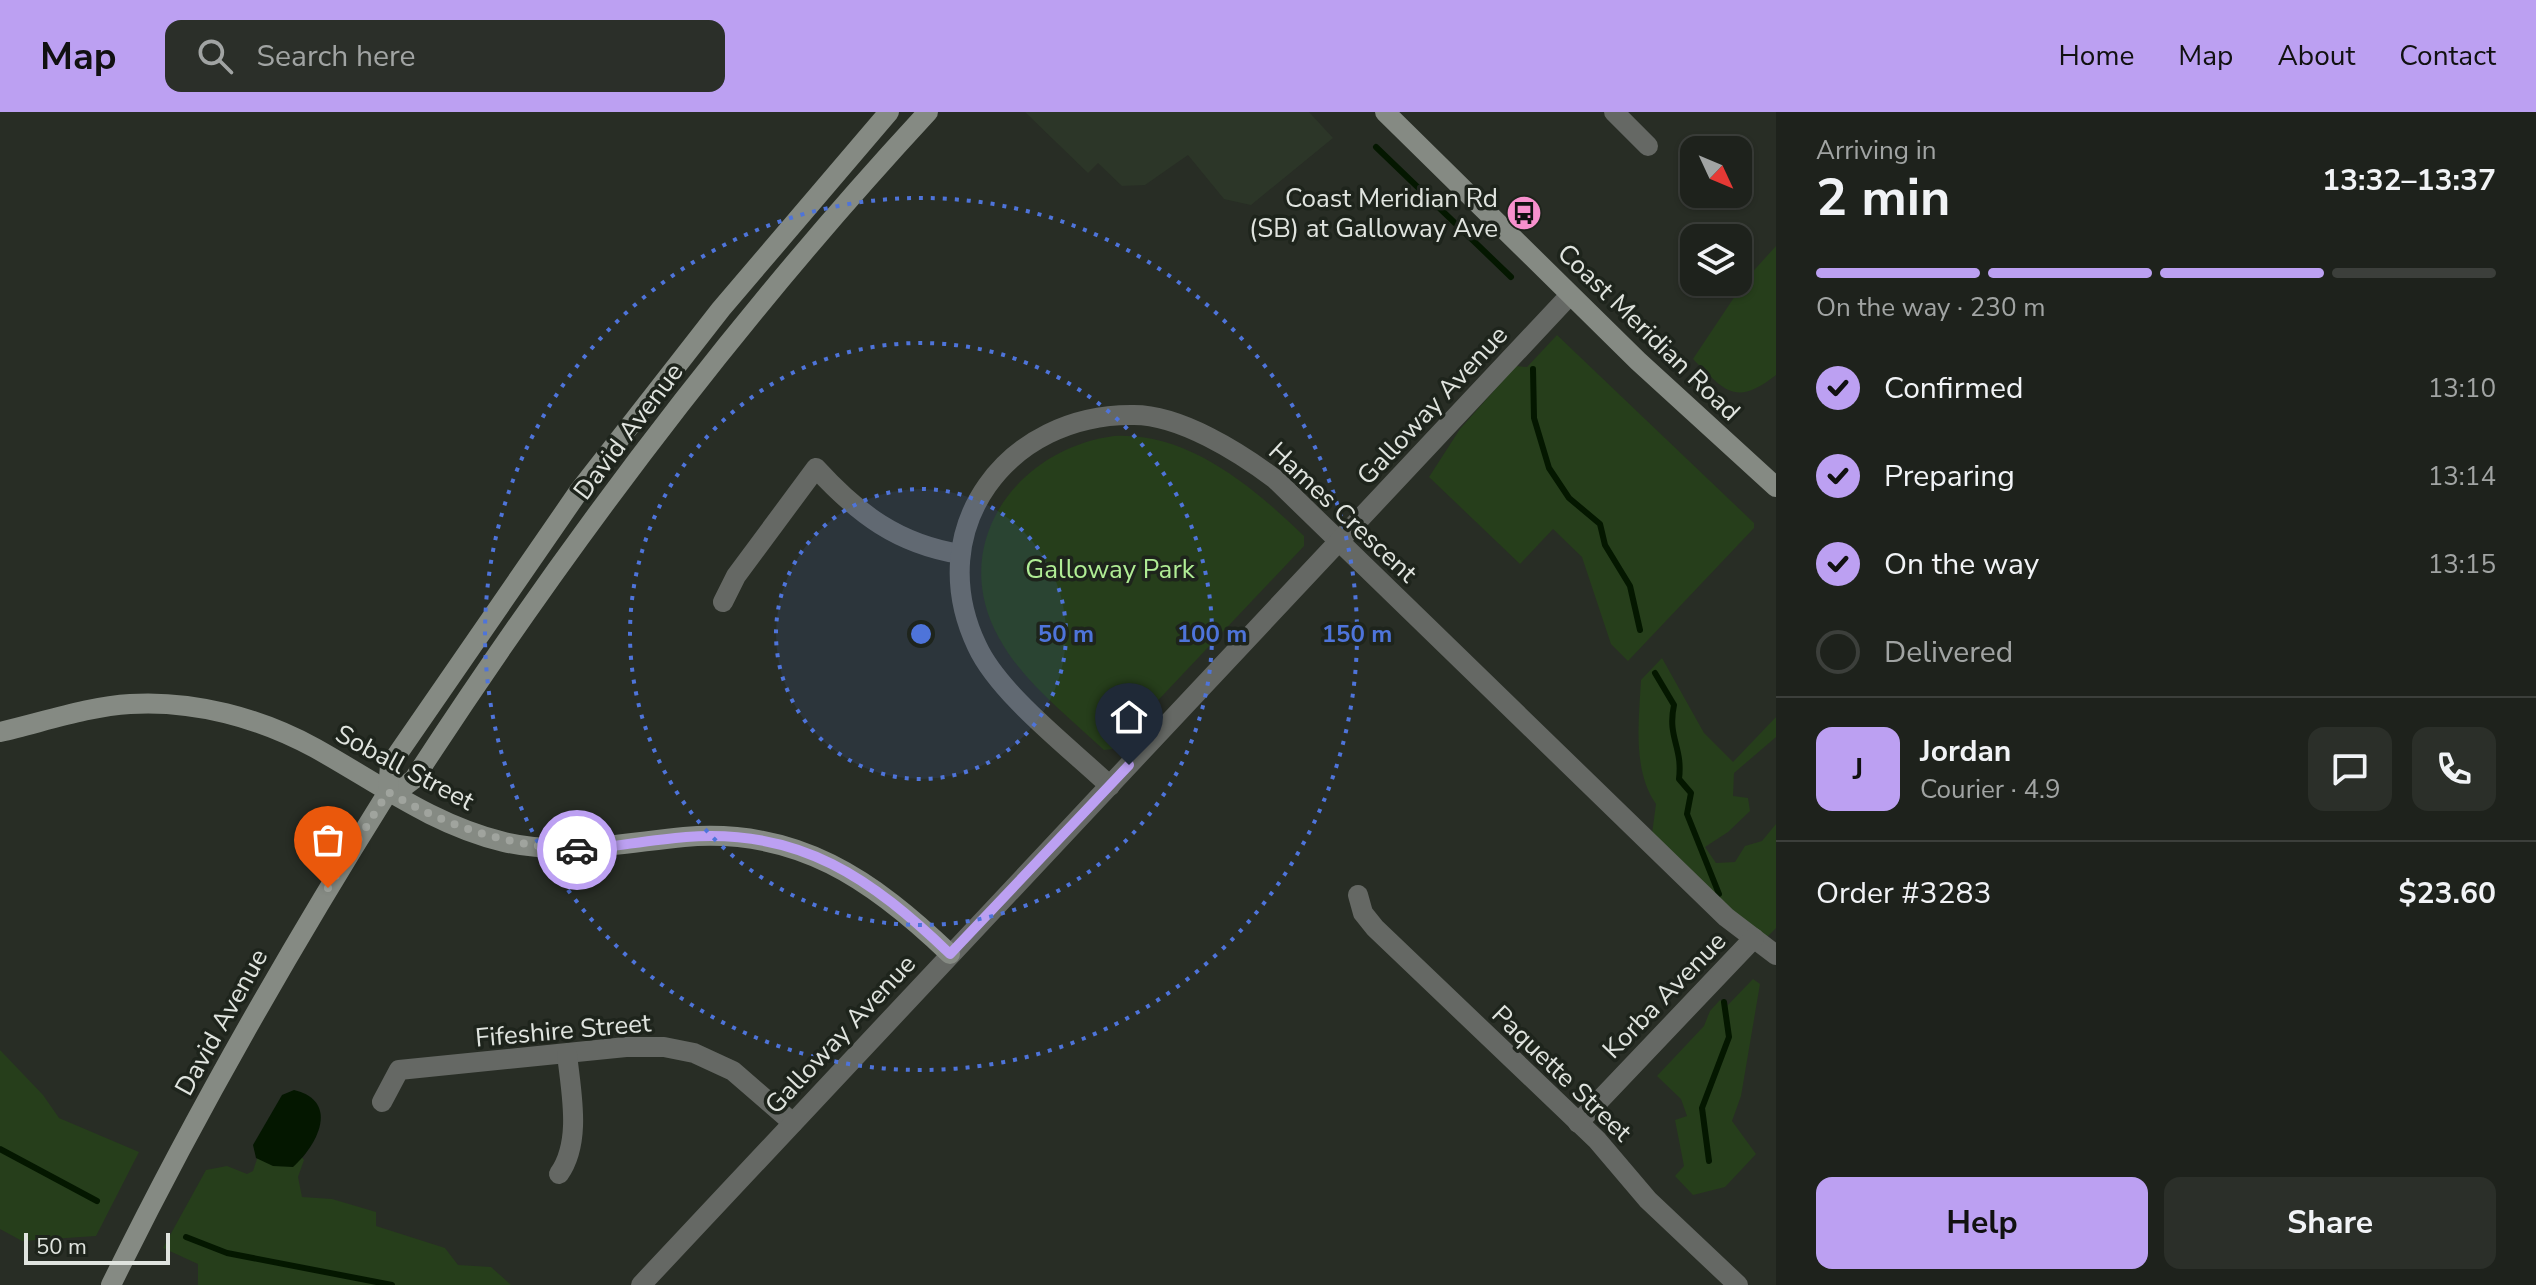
<!DOCTYPE html>
<meta charset="utf-8">
<style>
:root{--surface:#1e221c;--page:#2b2f29;--text:#f1f3f6;--muted:#a1a4a3;--line:#3c3f3b;--accent:#bca0f2}
body{margin:0;font-family:"Nunito Sans",sans-serif;background:var(--page);color:var(--text);height:100vh;display:flex;flex-direction:column;font-size:30px;white-space:nowrap}
*{box-sizing:border-box;margin:0}
p{font-size:26px;color:var(--muted)}
.icon{flex:none;width:44px;height:44px;fill:none;stroke:currentColor;stroke-width:2;stroke-linecap:round;stroke-linejoin:round}
.map{position:relative;flex:1;overflow:hidden}
.details{display:flex;flex-direction:column;background:var(--surface);width:760px}
.details>*{flex:none}
.needle{width:52px;rotate:134deg}
.tools{position:absolute;left:1680px;top:24px;display:grid;gap:16px}
.tools a{display:grid;place-items:center;width:72px;height:72px;border-radius:16px;background:var(--surface);box-shadow:0 2px 6px #0004,0 0 0 2px var(--line);font-size:40px}
.scale{position:absolute;left:24px;bottom:20px;width:146px;box-sizing:border-box;padding-left:8px;border:4px solid #e0e4df;border-top:0;font-size:22px;line-height:28px;white-space:nowrap;color:#e0e4df;-webkit-text-stroke:6px #1e241c;paint-order:stroke}
.pin{position:absolute;display:grid;place-items:center;width:68px;height:68px;color:#fff;margin:-82px -34px;border-radius:50% 50% 50% 0;rotate:-45deg;box-shadow:0 0 8px #0007}
.pin .icon{rotate:45deg}
.courier{position:absolute;display:grid;place-items:center;width:80px;height:80px;margin:-40px;border:6px solid #bca0f2;border-radius:50%;background:#fff;color:#222;box-shadow:0 2px 10px #0007}
.headline em{font-style:normal;font-weight:700}
.headline div{display:flex;flex-direction:column-reverse}
.headline{display:flex;align-items:center;justify-content:space-between;height:136px;padding:0 40px}
h1{font-size:52px;font-weight:700;line-height:60px}
.bar{display:grid;grid-template-columns:repeat(4,1fr);gap:12px 8px;align-content:center;height:96px;padding:0 40px}
.bar i{height:10px;border-radius:6px;background:var(--line)}
.bar .current{background:var(--accent)}
.bar p{grid-column:span 4}
.line{display:flex;align-items:center;gap:20px;padding:0 40px;border-top:2px solid var(--line)}
.line div{flex:1}
.round{display:grid;place-items:center;flex:none;width:84px;height:84px;border-radius:16px;background:var(--page)}
ol{padding:0 40px;list-style:none}
li{display:flex;align-items:center;gap:24px;height:88px}
li p{margin-inline-start:auto}
li .icon{padding:8px;border-radius:50%;background:var(--accent);color:#111;stroke-width:4}
li:last-child{color:var(--muted)}
li i{width:44px;height:44px;border:4px solid var(--line);border-radius:50%}
.button{display:flex;gap:16px;margin-top:auto;padding:16px 40px}
.button a{flex:1;height:92px;border-radius:16px;background:var(--accent);color:#111;font-size:32px;font-weight:700;line-height:92px;text-align:center}
.button a+a{background:var(--page);color:var(--text)}
header{display:flex;align-items:center;gap:48px;box-sizing:border-box;height:112px;padding:0 40px;background:var(--accent);color:#111}
header strong{font-size:38px}
nav{display:flex;gap:44px;margin-inline-start:auto;font-size:28px}
.search{width:560px;height:72px;background:var(--page);display:flex;align-items:center;gap:20px;box-sizing:border-box;padding:0 28px;border-radius:16px;color:var(--muted);font-size:30px}
main{display:flex;flex:1;min-height:0}
.map>svg:first-child{display:block}
.built{fill:#2c3628}
.green{fill:#263e1b}
.water{fill:#041700}
.lines{fill:none;stroke-linecap:round;stroke-linejoin:round}
.stream{stroke:#041700;stroke-width:6}
.street{stroke:#656864;stroke-width:20}
.secondary{stroke:#858a83;stroke-width:20}
.done{stroke:#a0a49e;stroke-width:8;stroke-dasharray:0 14.4}
.route{stroke:#bca0f2;stroke-width:10}
.ring{fill:none;stroke:#4e74da;stroke-width:4;stroke-dasharray:4 8}
.labels{text-anchor:middle;stroke-width:7;stroke-linejoin:round;paint-order:stroke}
.poi-label{font-size:26px;fill:#e0e4df;stroke:#1e241c;text-anchor:end}
.street-label{font-size:26px;fill:#e0e4df;stroke:#1e241c}
.park-label{font-size:26px;fill:#b0ed95;stroke:#1e241c}
.centre{fill:#4e74da;stroke:#1e241c;stroke-width:4}
.ring-label{font-size:24px;text-anchor:middle;font-weight:bold;fill:#4e74da;stroke:#1e241c;stroke-width:7;stroke-linejoin:round;paint-order:stroke}
</style>
<header>
<strong>Map</strong>
<div class="search"><svg class="icon" aria-label="search" viewBox="0 0 24 24"><circle cx="10" cy="10" r="6"/><path d="M15 15l6 6"/></svg>Search here</div>
<nav><a>Home</a><a>Map</a><a>About</a><a>Contact</a></nav>
</header>
<main>
<div class="map">
<svg width="1776" height="1173" viewBox="0 0 1776 1173">
<rect width="100%" height="100%" fill="#282d25"/>
<polygon class="built" points="1025,0 1309,0 1333,26 1251,93 1224,87 1188,43 1145,73 1122,74 1098,51 1088,61"/>
<g class="green">
<path d="M1776,134v129c-41,32 -51,16 -83,-16l54,-81z"/>
<polygon points="1557,223 1754,411 1754,416 1628,549 1611,532 1582,445 1553,417 1520,452 1429,365 1460,317 1516,254 1527,255"/>
<path d="M1114,324c75,-4 139,51 190,100v10l-192,203 -8,1c-36,-34 -81,-68 -105,-112 -52,-93 17,-189 115,-202z"/>
<path d="M1662,546l42,75 29,29 43,-45v20l-42,36 -1,23 15,2 2,13 -22,21 -23,15 11,16 19,-1 10,-16 17,-5 14,-17v104l-12,12 -112,-106 4,-30c-24,-34 -17,-85 -15,-124z"/>
<polygon points="1753,867 1760,872 1741,984 1732,1009 1756,1042 1725,1075 1693,1083 1675,1064 1684,1054 1675,1008 1687,1004 1681,987 1657,964 1704,914 1710,899 1720,888 1727,894"/>
<polygon points="0,938 43,983 59,1006 139,1040 96,1124 22,1129 0,1117"/>
<polygon points="299,1042 304,1048 298,1065 302,1085 332,1087 376,1100 376,1114 445,1136 458,1153 491,1155 511,1173 198,1173 198,1152 163,1136 206,1058 227,1054 247,1062 253,1059 258,1044"/>
</g>
<path class="water" d="M294,978c46,11 24,55 -1,77l-20,-1 -17,-8 -3,-13 29,-50z"/>
<g class="lines">
<g class="stream">
<polyline points="1376,35 1511,165"/>
<polyline points="1533,257 1534,306 1549,356 1569,386 1600,412 1605,433 1630,474 1640,518"/>
<path d="M1655,561l19,32c-7,33 9,41 5,74l12,14 -4,21 32,80"/>
<polyline points="0,1037 97,1089"/>
<polyline points="1709,1049 1702,996 1729,925 1724,890"/>
<polyline points="186,1125 227,1141 392,1173"/>
</g>
<g class="street">
<polyline points="1614,0 1648,34"/>
<path d="M723,490l13,-26 80,-108c42,46 82,76 144,86"/>
<path d="M1110,674c-40,-38 -111,-92 -133,-140 -56,-118 31,-233 157,-231 46,0 105,37 141,64l451,438 50,38"/>
<polyline points="1358,783 1363,801 1375,816 1597,1028 1648,1088 1738,1173"/>
<polyline points="382,990 399,958 626,935 664,935 694,941 733,959 793,1011"/>
<polyline points="1578,1011 1754,826"/>
<path d="M559,1062c23,-33 12,-82 8,-120"/>
<polyline points="641,1173 1570,183"/>
</g>
<g class="secondary">
<polyline points="1385,0 1638,249 1776,375"/>
<path d="M0,620c40,-9 90,-26 130,-28 64,-4 130,14 185,44 63,35 118,77 189,94 60,14 119,1 180,-5 113,-10 189,43 266,117"/>
<path d="M388,680l14,-4 12,-9c153,-235 323,-461 514,-667"/>
<path d="M111,1173c83,-169 177,-333 277,-493l2,-27 189,-274 142,-182 168,-197"/>
</g>
</g>
<g class="lines">
<path class="done" d="M328,776l60,-96c62,36 118,53 189,58"/>
<path class="route" d="M577,738c36,-3 72,-10 109,-13 115,-9 186,42 264,117l179,-189"/>
</g>
<circle cx="921" cy="522" r="145" fill="#4e74da" fill-opacity=".12"/>
<g class="ring">
<circle cx="921" cy="522" r="145"/>
<circle cx="921" cy="522" r="291"/>
<circle cx="921" cy="522" r="436"/>
</g>
<defs>
<symbol id="bus-disc" viewBox="-11 -11 22 22"><circle r="9.5" fill="#f790cd" stroke="#1e241c"/><path d="M-5-6H5V4H4V6H2V4H-2V6H-4V4H-5ZM-3.5-4V0h7V-4ZM-3.5 1.2v1.5H-2V1.2ZM2 1.2v1.5H3.5V1.2Z" fill="#111"/></symbol>
</defs>
<g fill-rule="evenodd">
<use href="#bus-disc" x="1504" y="81" width="40" height="40"/>
</g>
<g class="labels">
<g class="poi-label">
<text x="1498" y="95">Coast Meridian Rd<tspan x="1498" dy="30">(SB) at Galloway Ave</tspan></text>
</g>
<g class="street-label">
<text transform="translate(1649 220) rotate(44)" y="9">Coast Meridian Road</text>
<text transform="translate(1432 293) rotate(-47)" y="9">Galloway Avenue</text>
<text transform="translate(628 319) rotate(-53)" y="9">David Avenue</text>
<text transform="translate(1343 400) rotate(43)" y="9">Hames Crescent</text>
<text transform="translate(405 655) rotate(28)" y="9">Soball Street</text>
<text transform="translate(1664 883) rotate(-46)" y="9">Korba Avenue</text>
<text transform="translate(221 910) rotate(-61)" y="9">David Avenue</text>
<text transform="translate(563 918) rotate(-5)" y="9">Fifeshire Street</text>
<text transform="translate(840 922) rotate(-47)" y="9">Galloway Avenue</text>
<text transform="translate(1562 961) rotate(44)" y="9">Paquette Street</text>
</g>
<g class="park-label">
<text x="1110" y="466">Galloway Park</text>
</g>
</g>
<circle cx="921" cy="522" r="12" class="centre"/>
<g class="ring-label">
<text x="1066" y="530">50 m</text>
<text x="1212" y="530">100 m</text>
<text x="1357" y="530">150 m</text>
</g>
</svg>
<div class="tools">
<a><svg class="needle" viewBox="-14 -14 28 28"><path d="M0-13l5 13h-10z" fill="#e53935"/><path d="M0 13l5-13h-10z" fill="#a1a4a3"/></svg></a>
<a><svg class="icon" aria-label="layers" viewBox="0 0 24 24"><path d="M12 4l9 5-9 5-9-5zM3 14l9 5 9-5"/></svg></a>
</div>
<div class="scale">50 m</div>
<div class="pin" style="left:328px;top:776px;background:#ea580c"><svg class="icon" aria-label="bag" viewBox="0 0 24 24"><path d="M5 8h14l-1 12H6zM9 8a3 3 0 0 1 6 0"/></svg></div>
<div class="pin" style="left:1129px;top:653px;background:#1f2937"><svg class="icon" aria-label="home" viewBox="0 0 24 24"><path d="M3 11l9-7 9 7M6 9v11h12V9"/></svg></div>
<div class="courier" style="left:577px;top:738px"><svg class="icon" aria-label="car" viewBox="0 0 24 24"><path d="M5 17H2v-5l4-1 3-4h7l3 4 3 1v5h-3M9 17h6M6 11h13"/><circle cx="7" cy="17" r="2"/><circle cx="17" cy="17" r="2"/></svg></div>
</div>
<section class="details">
<div class="headline"><div><h1>2 min</h1><p>Arriving in</p></div><em>13:32–13:37</em></div>
<div class="bar"><i class="current"></i><i class="current"></i><i class="current"></i><i></i><p>On the way · 230 m</p></div>
<ol>
<li><svg class="icon" aria-label="check" viewBox="0 0 24 24"><path d="M5 12l5 5 9-10"/></svg>Confirmed<p>13:10</p></li>
<li><svg class="icon" aria-label="check" viewBox="0 0 24 24"><path d="M5 12l5 5 9-10"/></svg>Preparing<p>13:14</p></li>
<li><svg class="icon" aria-label="check" viewBox="0 0 24 24"><path d="M5 12l5 5 9-10"/></svg>On the way<p>13:15</p></li>
<li><i></i>Delivered</li>
</ol>
<div class="line" style="height:144px"><b class="round" style="background:var(--accent);color:#111">J</b><div><b>Jordan</b><p>Courier · 4.9</p></div><a class="round"><svg class="icon" aria-label="chat" viewBox="0 0 24 24"><path d="M4 5h16v11H9l-5 4z"/></svg></a><a class="round"><svg class="icon" aria-label="phone" viewBox="0 0 24 24"><path d="M5 4h4l2 5-3 2q2 4 5 5l2-3 5 2v4C11 20 4 13 5 4z"/></svg></a></div>
<div class="line" style="height:104px"><div>Order #3283</div><b>$23.60</b></div>
<div class="button"><a>Help</a><a>Share</a></div>
</section>
</main>
